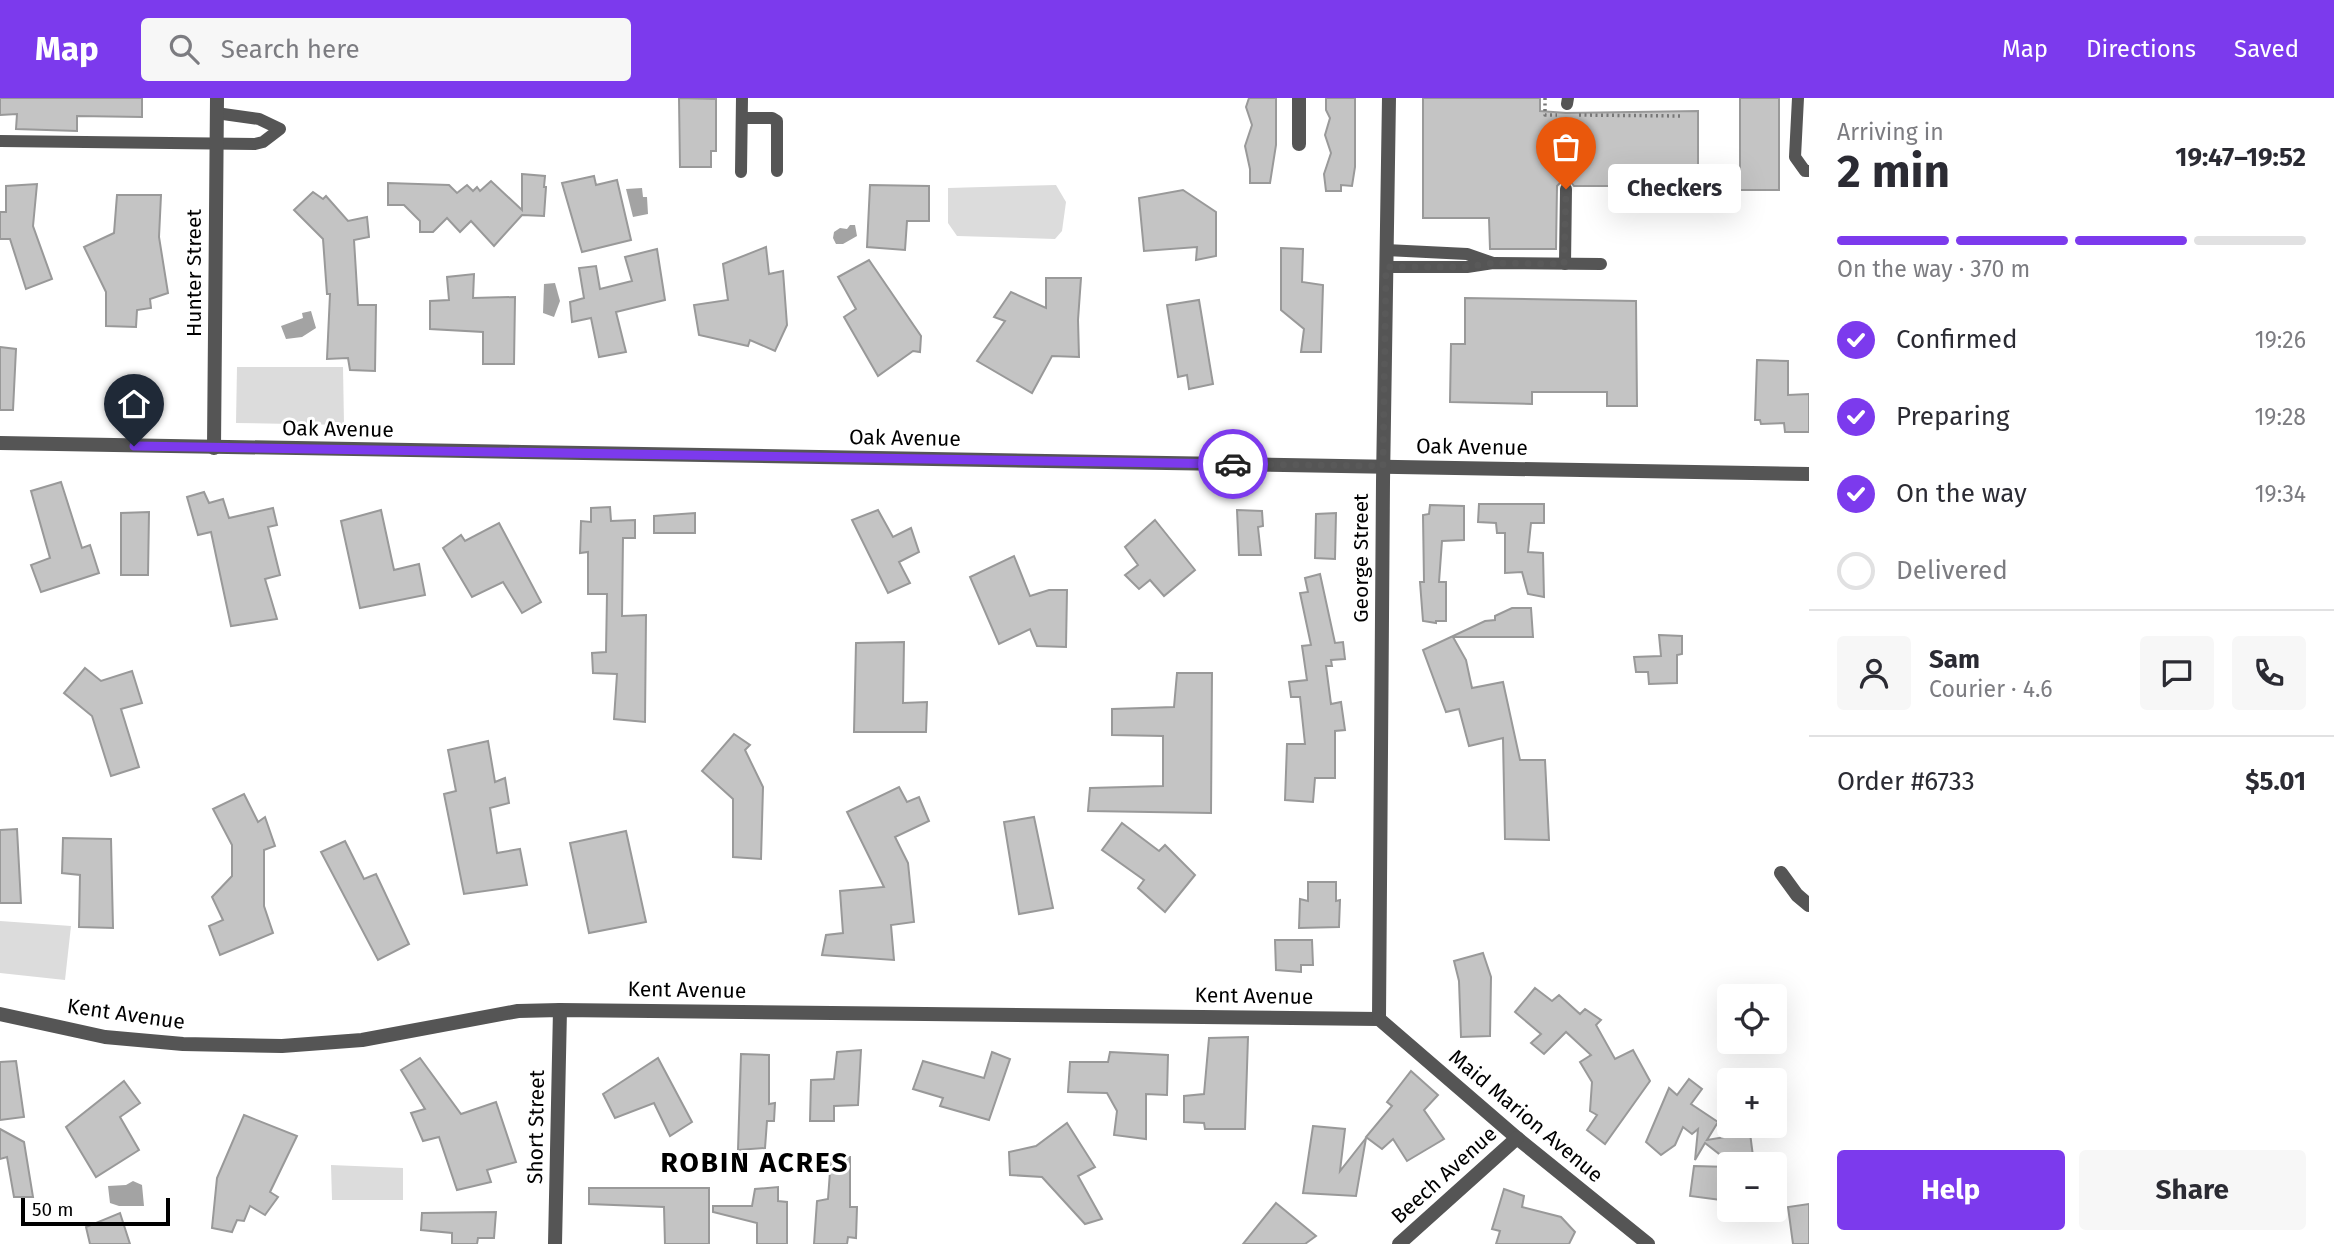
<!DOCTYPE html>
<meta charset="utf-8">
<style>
:root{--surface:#fff;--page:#f7f7f7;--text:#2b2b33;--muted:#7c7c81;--line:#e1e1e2;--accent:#7c3aed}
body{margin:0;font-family:"Fira Sans",sans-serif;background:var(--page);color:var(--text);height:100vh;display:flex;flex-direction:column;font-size:26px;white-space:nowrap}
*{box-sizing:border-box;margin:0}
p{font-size:23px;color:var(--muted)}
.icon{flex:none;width:38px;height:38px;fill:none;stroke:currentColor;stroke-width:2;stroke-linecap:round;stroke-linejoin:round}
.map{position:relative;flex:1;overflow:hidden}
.panel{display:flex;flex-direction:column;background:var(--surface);width:525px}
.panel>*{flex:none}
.controls{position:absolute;left:1717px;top:886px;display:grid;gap:14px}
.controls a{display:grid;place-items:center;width:70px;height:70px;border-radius:7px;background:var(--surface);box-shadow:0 7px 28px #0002;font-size:35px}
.scale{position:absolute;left:21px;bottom:18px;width:149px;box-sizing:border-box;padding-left:7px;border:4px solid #000;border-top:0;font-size:19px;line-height:24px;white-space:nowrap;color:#000;-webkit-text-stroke:5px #fff;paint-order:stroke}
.pin{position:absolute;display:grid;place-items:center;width:60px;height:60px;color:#fff;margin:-72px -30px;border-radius:50% 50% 50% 0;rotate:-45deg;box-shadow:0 0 7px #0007}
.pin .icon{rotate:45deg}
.courier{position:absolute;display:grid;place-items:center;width:70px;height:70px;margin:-35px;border:5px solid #7c3aed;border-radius:50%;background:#fff;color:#222;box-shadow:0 2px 9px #0007}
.bubble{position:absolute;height:49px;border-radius:7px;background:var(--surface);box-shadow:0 7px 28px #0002;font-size:23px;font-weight:700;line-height:49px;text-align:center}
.summary em{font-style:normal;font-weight:700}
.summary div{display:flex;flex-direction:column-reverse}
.summary{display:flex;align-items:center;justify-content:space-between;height:119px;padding:0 28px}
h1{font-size:46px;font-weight:700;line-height:52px}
.bar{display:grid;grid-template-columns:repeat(4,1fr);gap:10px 7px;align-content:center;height:84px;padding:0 28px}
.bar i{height:9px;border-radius:5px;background:var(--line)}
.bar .current{background:var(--accent)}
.bar p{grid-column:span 4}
.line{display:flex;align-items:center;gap:18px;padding:0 28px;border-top:2px solid var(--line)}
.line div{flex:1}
.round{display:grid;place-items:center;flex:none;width:74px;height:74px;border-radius:7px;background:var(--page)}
ol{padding:0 28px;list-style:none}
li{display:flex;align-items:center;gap:21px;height:77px}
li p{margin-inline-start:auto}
li .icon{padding:7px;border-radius:50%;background:var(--accent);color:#fff;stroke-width:4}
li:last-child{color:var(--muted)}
li i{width:38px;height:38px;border:4px solid var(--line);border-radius:50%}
.button{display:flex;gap:14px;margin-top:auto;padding:14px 28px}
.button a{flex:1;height:80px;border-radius:7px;background:var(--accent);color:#fff;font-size:28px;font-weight:700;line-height:80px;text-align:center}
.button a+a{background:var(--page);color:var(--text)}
header{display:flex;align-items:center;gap:42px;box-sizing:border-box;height:98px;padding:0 35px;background:var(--accent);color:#fff}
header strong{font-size:33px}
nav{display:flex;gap:38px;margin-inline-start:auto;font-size:24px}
.search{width:490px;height:63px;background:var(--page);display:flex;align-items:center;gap:18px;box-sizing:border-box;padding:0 24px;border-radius:7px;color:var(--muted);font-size:26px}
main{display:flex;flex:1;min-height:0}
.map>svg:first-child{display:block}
.green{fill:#dcdcdc}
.water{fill:#a3a3a3}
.building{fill:#c4c4c4;stroke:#999;stroke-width:2}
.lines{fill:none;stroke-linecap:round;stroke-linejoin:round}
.path{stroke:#777;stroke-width:3.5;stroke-dasharray:2 3.5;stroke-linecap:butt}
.service{stroke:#555;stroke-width:12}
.minor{stroke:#555;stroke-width:14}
.done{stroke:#595959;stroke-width:7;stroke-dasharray:0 12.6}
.route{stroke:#7c3aed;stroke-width:9}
.labels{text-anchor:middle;stroke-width:6;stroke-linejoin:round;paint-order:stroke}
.street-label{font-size:21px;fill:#000;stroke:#fff}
.district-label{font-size:28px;font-weight:bold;letter-spacing:2px;fill:#000;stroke:#fff}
</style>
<header>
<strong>Map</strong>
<div class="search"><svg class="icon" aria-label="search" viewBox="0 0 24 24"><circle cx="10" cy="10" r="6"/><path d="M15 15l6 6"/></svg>Search here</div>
<nav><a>Map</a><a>Directions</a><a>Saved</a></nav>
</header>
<main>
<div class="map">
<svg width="1809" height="1146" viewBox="0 0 1809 1146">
<rect width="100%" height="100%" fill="#fff"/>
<g class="green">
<polygon points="1056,87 1066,104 1062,133 1055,141 957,138 948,125 948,90"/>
<polygon points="237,269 343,269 344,327 236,325"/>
<polygon points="0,823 71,828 65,882 0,875"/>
<polygon points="331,1067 403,1070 403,1102 332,1102"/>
</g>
<g class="water">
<polygon points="642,90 643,99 647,99 648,116 633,119 626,91"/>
<polygon points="850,127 855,127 857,138 843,146 836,146 833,140 834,134 840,130 847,131"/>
<polygon points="555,185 560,203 554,219 543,215 544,186"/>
<polygon points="311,213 316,230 302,239 286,241 281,228 303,220 302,215"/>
<polygon points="133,1083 142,1087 144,1108 119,1108 110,1105 108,1088 126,1087"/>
</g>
<g class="building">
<polygon points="0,0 142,0 142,19 77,18 77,33 16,31 17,16 0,17"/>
<polygon points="679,0 716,1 716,53 711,53 711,69 680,69"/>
<polygon points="1249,0 1276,0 1276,47 1270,85 1250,85 1250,71 1245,48 1252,27 1246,9"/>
<polygon points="1326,0 1355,0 1355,69 1352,88 1341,87 1341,93 1326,93 1324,76 1331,55 1325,37 1330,20 1326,12"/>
<polygon points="1423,0 1540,0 1540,13 1566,15 1698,13 1698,88 1574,88 1570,83 1562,83 1557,88 1556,151 1490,151 1489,120 1423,120"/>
<rect x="1740" y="0" width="39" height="92"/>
<polygon points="522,76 545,78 544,89 546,89 544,118 522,117 494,148 471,123 460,134 447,120 433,134 420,134 420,123 404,107 388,107 388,85 449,87 457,95 467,87 473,93 477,89 480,93 491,83 522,112"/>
<polygon points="594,78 596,87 617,82 631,142 582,154 562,85"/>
<polygon points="37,86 33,128 52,181 26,191 10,141 0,141 0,114 6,114 6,88"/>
<polygon points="870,87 929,88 929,123 907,123 905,152 867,149"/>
<polygon points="1183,92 1216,114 1216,158 1196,162 1197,149 1144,153 1139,100"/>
<polygon points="313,94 323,101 326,98 348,123 367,119 369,139 354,142 358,207 376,207 375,273 350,272 348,260 327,261 330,196 327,196 323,141 294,112"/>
<polygon points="117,97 161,97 159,139 168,195 150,201 151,210 137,212 136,229 106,228 106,194 84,149 114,135"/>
<polygon points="766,149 769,176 783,173 787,227 775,253 750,242 748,248 699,237 694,207 728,202 723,166"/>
<polygon points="1281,150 1303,151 1302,184 1323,187 1321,254 1301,254 1304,231 1281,212"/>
<polygon points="657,151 665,202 616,214 626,254 599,259 591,220 572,224 570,204 584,200 579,170 596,168 600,191 632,183 625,159"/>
<polygon points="869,162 921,238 920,254 913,253 878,278 844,219 856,211 838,179"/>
<polygon points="474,176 473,200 515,199 514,266 483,266 483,234 430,231 430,203 449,202 447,179"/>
<polygon points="1046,180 1081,180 1078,222 1079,259 1052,258 1032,295 977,263 1005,223 994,219 1011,194 1046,210"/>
<polygon points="1465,200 1636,203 1637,308 1607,308 1607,294 1532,294 1532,306 1450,304 1451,246 1465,246"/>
<polygon points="1199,202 1213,286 1189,291 1187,277 1178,279 1167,207"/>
<polygon points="0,249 16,251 13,312 0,312"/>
<polygon points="1757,262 1788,263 1788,297 1809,296 1809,334 1785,334 1784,325 1761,326 1760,322 1755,322"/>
<polygon points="61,384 82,450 90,447 99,475 41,494 31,467 50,460 31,393"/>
<polygon points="204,394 209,405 223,401 229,420 273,410 277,427 268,429 280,477 265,481 277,521 231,528 211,434 198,437 187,399"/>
<polygon points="1479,406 1544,406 1544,425 1531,425 1528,454 1543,455 1544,499 1528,496 1522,474 1505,475 1505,435 1497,435 1496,425 1478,424"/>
<polygon points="1430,407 1464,408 1464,442 1442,443 1439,484 1446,484 1446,523 1436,523 1436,525 1423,523 1420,484 1424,484 1423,417 1429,416"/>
<polygon points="610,409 611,423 635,422 635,440 623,440 622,518 646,517 645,624 614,621 617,576 593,575 592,555 606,554 607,496 588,496 588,454 580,455 581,423 591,424 591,410"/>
<polygon points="381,412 394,472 419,466 425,497 360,510 341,423"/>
<polygon points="878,412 893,439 911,430 919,454 899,464 910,485 888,495 852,422"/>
<polygon points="1237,412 1262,413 1263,428 1258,429 1261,457 1239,457"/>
<polygon points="149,414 148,477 121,477 121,415"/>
<polygon points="695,415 695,435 654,435 654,418"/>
<polygon points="1336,415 1335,461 1315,460 1316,416"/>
<polygon points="1155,422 1195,472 1164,498 1150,482 1139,491 1125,477 1138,467 1125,449"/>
<polygon points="499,425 541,504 522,515 503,484 472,499 443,450 461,437 465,443"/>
<polygon points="1014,458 1030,498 1049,492 1067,492 1066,549 1037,548 1030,531 999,546 970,479"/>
<polygon points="1320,476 1335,545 1343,544 1345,561 1331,562 1332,568 1326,568 1331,606 1341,604 1345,632 1335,633 1335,680 1315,680 1313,704 1285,702 1287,646 1305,646 1300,599 1291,599 1289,584 1307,582 1302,548 1311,547 1300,495 1308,494 1305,480"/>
<polygon points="1512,510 1531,510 1533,539 1453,539 1466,562 1472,590 1503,584 1520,662 1545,662 1549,742 1505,741 1503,640 1469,648 1459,611 1446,614 1423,552 1485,523 1495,522 1495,518"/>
<polygon points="1659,537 1682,538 1682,556 1677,557 1677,585 1649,586 1648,574 1636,574 1634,559 1661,558"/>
<polygon points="904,544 903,605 927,604 926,634 854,634 856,545"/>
<polygon points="85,570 101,583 132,573 142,605 121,611 139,669 111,678 92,618 64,595"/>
<polygon points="1177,575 1212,575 1211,715 1088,713 1090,690 1163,688 1163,638 1112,637 1112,611 1174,609"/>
<polygon points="734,636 750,647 745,652 763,689 761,761 733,759 733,701 702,673"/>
<polygon points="488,643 495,684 505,680 509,705 490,710 497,755 520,751 527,787 464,796 444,696 456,693 448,652"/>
<polygon points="899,689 907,704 919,699 929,723 895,739 908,765 914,824 891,827 894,862 822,857 826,837 843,835 840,793 884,789 847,714"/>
<polygon points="244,696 258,724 265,719 275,748 264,752 264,808 273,835 220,857 209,828 223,822 212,799 232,778 232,747 213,711"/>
<polygon points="1034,719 1053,810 1019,816 1004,724"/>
<polygon points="1122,725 1159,753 1165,747 1195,777 1165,814 1138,790 1144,782 1102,752"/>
<polygon points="17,731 21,805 0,805 0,732"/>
<polygon points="626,733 646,824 589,835 570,745"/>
<polygon points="63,740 111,741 113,830 79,829 80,777 62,775"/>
<polygon points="345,743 364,781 376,776 409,846 378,862 321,754"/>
<polygon points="1308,784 1336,784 1336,803 1340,802 1339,829 1299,830 1300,801 1308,803"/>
<polygon points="1275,842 1312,842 1313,867 1301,867 1301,874 1276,872"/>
<polygon points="1483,855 1491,879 1490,938 1461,939 1459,883 1454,863"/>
<polygon points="1535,890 1552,903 1559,897 1580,916 1585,911 1601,922 1596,927 1615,961 1633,952 1650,983 1605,1046 1587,1032 1597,1017 1590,1013 1592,984 1580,964 1591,957 1566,934 1544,956 1531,945 1541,936 1515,914"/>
<polygon points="1248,939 1245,1031 1205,1031 1204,1025 1184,1024 1184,998 1204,996 1209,940"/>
<polygon points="861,952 858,1007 834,1008 834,1023 810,1023 811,982 834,981 837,954"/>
<polygon points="992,954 1010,961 989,1022 940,1008 943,1000 913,991 923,963 984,980"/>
<polygon points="1110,954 1168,957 1167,997 1146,996 1146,1041 1114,1037 1117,1013 1107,995 1068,994 1070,964 1108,964"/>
<polygon points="741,956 769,957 769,1006 775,1005 774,1023 767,1023 765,1050 738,1052"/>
<polygon points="420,960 461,1016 496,1004 516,1064 487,1072 491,1084 457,1092 439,1039 423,1043 411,1015 425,1011 401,972"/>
<polygon points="658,960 692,1024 670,1038 654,1005 615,1020 603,996"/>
<polygon points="16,963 24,1019 0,1022 0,964"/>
<polygon points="1411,973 1438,997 1424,1012 1444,1041 1407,1063 1393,1041 1382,1051 1366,1039 1392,1008 1387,1004"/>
<polygon points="1689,981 1702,991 1691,1006 1718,1024 1707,1042 1750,1035 1754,1066 1732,1066 1705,1045 1695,1062 1698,1031 1692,1036 1683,1029 1675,1047 1661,1057 1646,1044 1669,990 1677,997"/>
<polygon points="124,983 140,1005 120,1019 139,1052 96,1079 66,1029"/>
<polygon points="244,1017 297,1038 270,1094 278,1099 265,1117 250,1108 244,1123 237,1122 232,1134 212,1130 217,1080"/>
<polygon points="1067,1025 1095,1069 1078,1078 1102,1121 1085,1126 1042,1079 1010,1077 1009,1054 1036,1048"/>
<polygon points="1313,1028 1345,1031 1340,1073 1366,1040 1356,1098 1303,1095"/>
<polygon points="0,1031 24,1044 33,1099 14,1099 7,1059 0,1061"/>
<polygon points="850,1059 850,1109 857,1109 856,1140 848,1139 847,1146 814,1146 817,1103 828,1101 831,1060"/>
<polygon points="1694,1068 1729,1069 1729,1103 1690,1098"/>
<polygon points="778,1089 778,1103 787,1104 787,1146 757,1146 757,1125 713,1114 713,1108 752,1108 755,1091"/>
<polygon points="589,1090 709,1090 709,1146 665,1146 664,1109 589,1106"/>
<polygon points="1504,1091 1524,1098 1522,1109 1561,1119 1575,1134 1569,1146 1496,1146 1500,1133 1492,1131"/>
<polygon points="1276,1105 1316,1138 1305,1146 1243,1146"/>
<polygon points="1809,1106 1809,1146 1793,1146 1788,1109"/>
<polygon points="496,1114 494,1140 478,1140 477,1146 452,1146 452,1135 421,1132 422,1115"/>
<polygon points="120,1115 130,1146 90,1146 86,1129"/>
</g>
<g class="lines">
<g class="path">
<polyline points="1545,0 1545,17 1557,17"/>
<polyline points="1579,17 1681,18"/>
</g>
<g class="service">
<polyline points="1798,0 1795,59 1805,73 1809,73"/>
<polyline points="1567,6 1568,0"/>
<polyline points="742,20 772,20 777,23 777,73"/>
<polyline points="0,43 255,46 263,44 280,31 259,21 216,15"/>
<polyline points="741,74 742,0"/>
<polyline points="1386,152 1467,156 1493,165"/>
<polyline points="1565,166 1566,91"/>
<polyline points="1386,169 1467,169 1493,165 1601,166"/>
</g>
<g class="minor">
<polyline points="1299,46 1299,0"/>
<polyline points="0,345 1809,376"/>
<polyline points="214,350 217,0"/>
<polyline points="1781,775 1797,797 1809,807"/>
<polyline points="0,916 105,939 183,946 282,948 362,942 518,913 560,912 1379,921"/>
<polyline points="1379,921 1383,384 1389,0"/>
<polyline points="1379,921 1517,1040 1648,1146"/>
<polyline points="555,1146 560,912"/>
<polyline points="1399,1146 1517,1040"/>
</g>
</g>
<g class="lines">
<polyline class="done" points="1233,366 1383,368 1386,169 1467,169 1493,165 1564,166 1566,91"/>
<polyline class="route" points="134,348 1233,366"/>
</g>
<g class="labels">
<g class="street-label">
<text transform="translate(194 175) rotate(-90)" y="7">Hunter Street</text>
<text transform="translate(338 331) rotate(1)" y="7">Oak Avenue</text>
<text transform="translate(905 340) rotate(1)" y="7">Oak Avenue</text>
<text transform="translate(1472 349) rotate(1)" y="7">Oak Avenue</text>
<text transform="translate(1361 460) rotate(-90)" y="7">George Street</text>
<text transform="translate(687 892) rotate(1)" y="7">Kent Avenue</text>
<text transform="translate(1254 898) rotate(1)" y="7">Kent Avenue</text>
<text transform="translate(126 916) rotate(8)" y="7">Kent Avenue</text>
<text transform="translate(1526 1018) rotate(40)" y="7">Maid Marion Avenue</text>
<text transform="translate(536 1029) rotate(-89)" y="7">Short Street</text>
<text transform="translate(1444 1077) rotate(-42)" y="7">Beech Avenue</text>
</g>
<g class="district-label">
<text x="755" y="1074">ROBIN ACRES</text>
</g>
</g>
</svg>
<div class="controls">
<a><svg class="icon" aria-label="locate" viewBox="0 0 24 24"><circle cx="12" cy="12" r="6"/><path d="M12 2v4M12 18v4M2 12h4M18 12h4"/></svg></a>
<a>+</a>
<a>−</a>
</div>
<div class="scale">50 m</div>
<div class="pin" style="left:1566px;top:91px;background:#ea580c"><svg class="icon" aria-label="bag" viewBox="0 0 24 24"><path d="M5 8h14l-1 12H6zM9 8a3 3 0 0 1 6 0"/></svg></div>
<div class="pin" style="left:134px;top:348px;background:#1f2937"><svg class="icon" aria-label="home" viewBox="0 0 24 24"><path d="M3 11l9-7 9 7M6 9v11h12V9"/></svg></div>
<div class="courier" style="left:1233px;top:366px"><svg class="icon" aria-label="car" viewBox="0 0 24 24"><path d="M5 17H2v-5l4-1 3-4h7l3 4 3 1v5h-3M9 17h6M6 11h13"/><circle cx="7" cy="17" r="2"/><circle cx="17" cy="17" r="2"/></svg></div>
<div class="bubble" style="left:1608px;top:66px;width:133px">Checkers</div>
</div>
<section class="panel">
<div class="summary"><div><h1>2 min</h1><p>Arriving in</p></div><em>19:47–19:52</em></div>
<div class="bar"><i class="current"></i><i class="current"></i><i class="current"></i><i></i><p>On the way · 370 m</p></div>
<ol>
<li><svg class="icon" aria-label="check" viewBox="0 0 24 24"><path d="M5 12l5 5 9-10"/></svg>Confirmed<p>19:26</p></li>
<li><svg class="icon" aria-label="check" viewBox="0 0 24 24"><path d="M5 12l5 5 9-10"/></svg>Preparing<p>19:28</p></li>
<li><svg class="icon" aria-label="check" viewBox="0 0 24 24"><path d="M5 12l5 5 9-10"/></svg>On the way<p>19:34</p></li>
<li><i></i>Delivered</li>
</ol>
<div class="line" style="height:126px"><a class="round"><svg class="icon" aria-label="person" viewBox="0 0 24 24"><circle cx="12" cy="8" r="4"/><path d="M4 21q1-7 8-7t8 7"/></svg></a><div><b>Sam</b><p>Courier · 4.6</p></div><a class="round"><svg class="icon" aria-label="chat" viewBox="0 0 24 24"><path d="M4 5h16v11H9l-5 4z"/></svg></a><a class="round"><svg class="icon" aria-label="phone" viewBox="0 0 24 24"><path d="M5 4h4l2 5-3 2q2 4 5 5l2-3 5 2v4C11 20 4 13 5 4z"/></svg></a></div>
<div class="line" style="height:91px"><div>Order #6733</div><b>$5.01</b></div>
<div class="button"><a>Help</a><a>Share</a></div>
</section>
</main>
